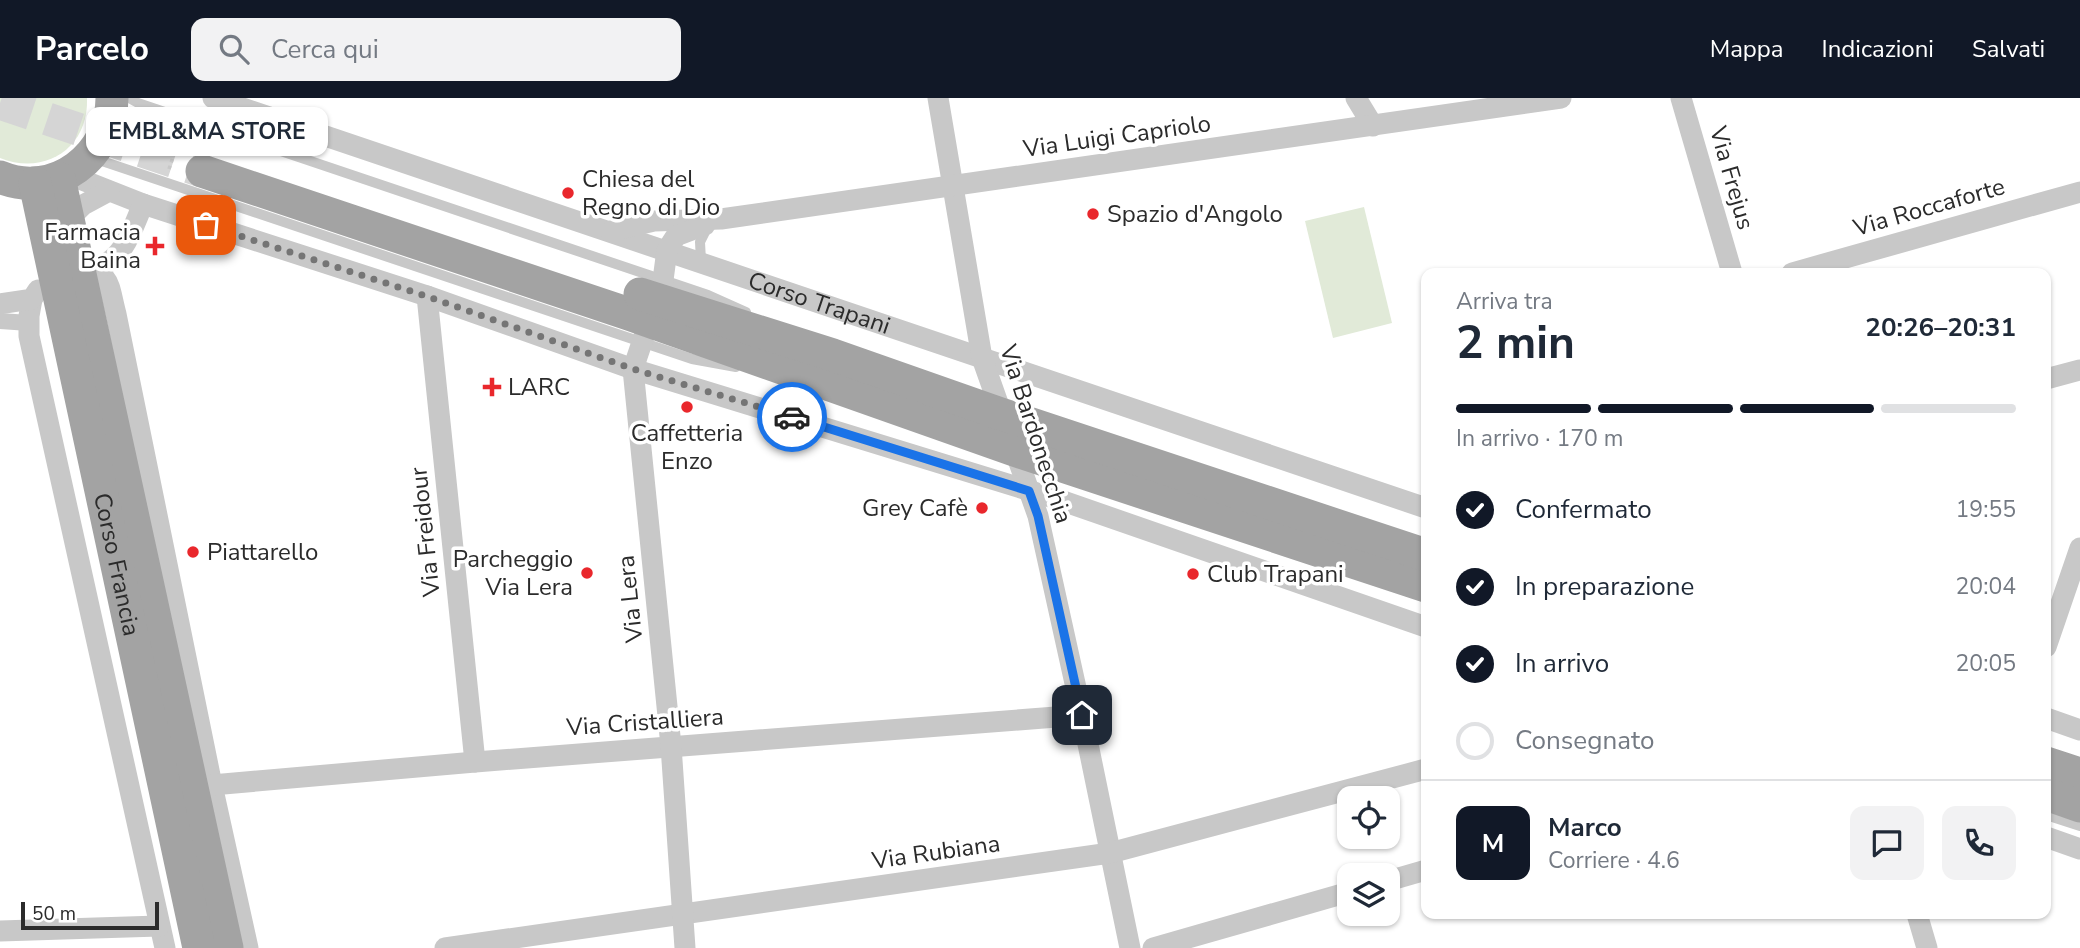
<!DOCTYPE html>
<html lang="it">
<meta charset="utf-8">
<style>
:root{--surface:#fff;--page:#f2f2f3;--text:#1f2937;--muted:#747a83;--line:#e0e1e3;--accent:#111827}
body{margin:0;font-family:"Nunito Sans",sans-serif;background:var(--page);color:var(--text);height:100vh;display:flex;flex-direction:column;font-size:26px;white-space:nowrap}
*{box-sizing:border-box;margin:0}
p{font-size:23px;color:var(--muted)}
.icon{flex:none;width:38px;height:38px;fill:none;stroke:currentColor;stroke-width:2;stroke-linecap:round;stroke-linejoin:round}
.map{position:relative;flex:1;overflow:hidden}
.details{position:absolute;left:1421px;top:170px;width:630px;height:651px;display:flex;flex-direction:column;background:var(--surface);border-radius:14px;box-shadow:0 2px 5px #0004}
.details>*{flex:none}
.fabs{position:absolute;left:1337px;top:688px;display:grid;gap:14px}
.fabs a{display:grid;place-items:center;width:63px;height:63px;border-radius:14px;background:var(--surface);box-shadow:0 2px 5px #0004;font-size:35px}
.scale{position:absolute;left:21px;bottom:18px;width:138px;box-sizing:border-box;padding-left:7px;border:4px solid #2b2b2b;border-top:0;font-size:19px;line-height:24px;white-space:nowrap;color:#2b2b2b;-webkit-text-stroke:5px #fff;paint-order:stroke}
.pin{position:absolute;display:grid;place-items:center;width:60px;height:60px;color:#fff;margin:-30px;border-radius:14px;box-shadow:0 4px 10px #0006}
.courier{position:absolute;display:grid;place-items:center;width:70px;height:70px;margin:-35px;border:5px solid #1a73e8;border-radius:50%;background:#fff;color:#222;box-shadow:0 2px 9px #0007}
.bubble{position:absolute;height:49px;border-radius:14px;background:var(--surface);box-shadow:0 2px 5px #0004;font-size:23px;font-weight:700;line-height:49px;text-align:center}
.head em{font-style:normal;font-weight:700}
.head div{display:flex;flex-direction:column-reverse}
.head{display:flex;align-items:center;justify-content:space-between;height:119px;padding:0 35px}
h1{font-size:46px;font-weight:700;line-height:52px}
.bar{display:grid;grid-template-columns:repeat(4,1fr);gap:10px 7px;align-content:center;height:84px;padding:0 35px}
.bar i{height:9px;border-radius:5px;background:var(--line)}
.bar .selected{background:var(--accent)}
.bar p{grid-column:span 4}
.line{display:flex;align-items:center;gap:18px;padding:0 35px;border-top:2px solid var(--line)}
.line div{flex:1}
.round{display:grid;place-items:center;flex:none;width:74px;height:74px;border-radius:14px;background:var(--page)}
ol{padding:0 35px;list-style:none}
li{display:flex;align-items:center;gap:21px;height:77px}
li p{margin-inline-start:auto}
li .icon{padding:7px;border-radius:50%;background:var(--accent);color:#fff;stroke-width:4}
li:last-child{color:var(--muted)}
li i{width:38px;height:38px;border:4px solid var(--line);border-radius:50%}
header{display:flex;align-items:center;gap:42px;box-sizing:border-box;height:98px;padding:0 35px;background:var(--accent);color:#fff}
header strong{font-size:33px}
nav{display:flex;gap:38px;margin-inline-start:auto;font-size:24px}
.search{width:490px;height:63px;background:var(--page);display:flex;align-items:center;gap:18px;box-sizing:border-box;padding:0 24px;border-radius:14px;color:var(--muted);font-size:26px}
.map>svg:first-child{display:block}
.green{fill:#e1ead8}
.lines{fill:none;stroke-linecap:round;stroke-linejoin:round}
.primary-tunnel{stroke:#d5d5d5;stroke-width:33;stroke-dasharray:33 17;stroke-linecap:butt}
.path{stroke:#c8c8c8;stroke-width:3.5;stroke-dasharray:3.5 3.5;stroke-linecap:butt}
.service{stroke:#c8c8c8;stroke-width:10}
.pedestrian{stroke:#c8c8c8;stroke-width:16}
.minor{stroke:#c8c8c8;stroke-width:21}
.primary{stroke:#a3a3a3;stroke-width:33}
.done{stroke:#757575;stroke-width:7;stroke-dasharray:0 12.6}
.route{stroke:#1a73e8;stroke-width:9}
.poi-dot{fill:#e9272c;stroke:#fff;stroke-width:2.5}
.labels{text-anchor:middle;stroke-width:7;stroke-linejoin:round;paint-order:stroke}
.street-label{font-size:24px;fill:#2b2b2b;stroke:#fff}
.poi-label{font-size:24px;fill:#2b2b2b;stroke:#fff;text-anchor:start}
</style>
<header>
<strong>Parcelo</strong>
<div class="search"><svg class="icon" aria-label="search" viewBox="0 0 24 24"><circle cx="10" cy="10" r="6"/><path d="M15 15l6 6"/></svg>Cerca qui</div>
<nav><a>Mappa</a><a>Indicazioni</a><a>Salvati</a></nav>
</header>
<div class="map">
<svg width="2080" height="850" viewBox="0 0 2080 850">
<rect width="100%" height="100%" fill="#fff"/>
<g class="green">
<path d="M0,0h87c2,50 -42,78 -87,60z"/>
<polygon points="1364,109 1392,225 1333,240 1305,123"/>
</g>
<g class="lines">
<polyline class="primary-tunnel" points="0,5 202,73"/>
<polyline class="path" points="169,71 181,35"/>
<g class="service">
<polyline points="129,0 138,5 708,197 746,214"/>
<polyline points="93,60 692,261 736,269"/>
<polyline points="701,163 700,144 709,126"/>
<polyline points="2046,717 2080,728"/>
</g>
<polyline class="pedestrian" points="0,223 29,225"/>
<g class="minor">
<path id="s1" d="M213,0l1213,410"/>
<polyline points="938,0 982,260 1038,418 1082,617 1130,850"/>
<polyline points="1356,0 1373,28"/>
<polyline points="1681,0 1732,175"/>
<polyline points="67,76 143,106 427,198 633,271 1060,402 1426,529"/>
<polyline points="68,122 83,107 109,93"/>
<polyline points="611,133 654,123 721,121 1561,0"/>
<path d="M78,168c34,6 30,18 38,48l96,471 36,163"/>
<path d="M96,171c29,-12 35,-37 47,-65"/>
<polyline points="1792,175 2080,94"/>
<polyline points="427,198 475,664"/>
<polyline points="32,201 29,218 29,238 165,850"/>
<polyline points="0,206 32,201 38,192"/>
<polyline points="2046,281 2080,272"/>
<polyline points="2046,549 2080,450"/>
<polyline points="2046,620 2080,632"/>
<polyline points="212,687 475,664 1082,617"/>
<polyline points="2046,739 2080,751"/>
<polyline points="1388,783 1426,772"/>
<polyline points="1917,816 1927,850"/>
<polyline points="0,833 159,828"/>
<polyline points="445,850 1110,755 1426,671"/>
<polyline points="685,850 671,648 633,271 663,182 667,152 676,138 705,127"/>
<polyline points="1153,850 1349,794"/>
</g>
<g class="primary">
<polyline points="202,73 629,216 1014,352 1426,488"/>
<path d="M0,79c55,23 112,-22 112,-79"/>
<polyline points="59,80 227,850"/>
<path id="s2" d="M35,85l164,765"/>
<polyline points="640,196 833,257 1001,316 1426,457"/>
<polyline points="2046,665 2080,676"/>
<polyline points="2046,696 2080,708"/>
</g>
</g>
<g class="lines">
<polyline class="done" points="206,127 426,198 633,271 792,319"/>
<polyline class="route" points="792,319 1029,393 1038,418 1082,617"/>
</g>
<g class="poi-dot">
<circle cx="568" cy="95" r="7"/>
<circle cx="1093" cy="116" r="7"/>
<path d="M151.5 137.5h7v7h7v7h-7v7h-7v-7h-7v-7h7z"/>
<path d="M488.5 278.5h7v7h7v7h-7v7h-7v-7h-7v-7h7z"/>
<circle cx="687" cy="309" r="7"/>
<circle cx="982" cy="410" r="7"/>
<circle cx="193" cy="454" r="7"/>
<circle cx="587" cy="475" r="7"/>
<circle cx="1193" cy="476" r="7"/>
</g>
<g class="labels">
<g class="street-label">
<text transform="translate(1117 38) rotate(-8)" y="8">Via Luigi Capriolo</text>
<text transform="translate(1732 80) rotate(74)" y="8">Via Frejus</text>
<text transform="translate(1929 109) rotate(-16)" y="8">Via Roccaforte</text>
<text dy="8" stroke="none"><textPath href="#s1" startOffset="640">Corso Trapani</textPath></text>
<text transform="translate(1036 336) rotate(72)" y="8">Via Bardonecchia</text>
<text transform="translate(425 434) rotate(-96)" y="8">Via Freidour</text>
<text dy="8" stroke="none"><textPath href="#s2" startOffset="390">Corso Francia</textPath></text>
<text transform="translate(630 501) rotate(-96)" y="8">Via Lera</text>
<text transform="translate(645 624) rotate(-4)" y="8">Via Cristalliera</text>
<text transform="translate(936 754) rotate(-8)" y="8">Via Rubiana</text>
</g>
<g class="poi-label">
<text x="582" y="89">Chiesa del<tspan x="582" dy="28">Regno di Dio</tspan></text>
<text x="1107" y="124">Spazio d'Angolo</text>
<text x="141" y="142" text-anchor="end">Farmacia<tspan x="141" dy="28">Baina</tspan></text>
<text x="508" y="297">LARC</text>
<text x="687" y="343" text-anchor="middle">Caffetteria<tspan x="687" dy="28">Enzo</tspan></text>
<text x="968" y="418" text-anchor="end">Grey Cafè</text>
<text x="207" y="462">Piattarello</text>
<text x="573" y="469" text-anchor="end">Parcheggio<tspan x="573" dy="28">Via Lera</tspan></text>
<text x="1207" y="484">Club Trapani</text>
</g>
</g>
</svg>
<div class="fabs">
<a><svg class="icon" aria-label="locate" viewBox="0 0 24 24"><circle cx="12" cy="12" r="6"/><path d="M12 2v4M12 18v4M2 12h4M18 12h4"/></svg></a>
<a><svg class="icon" aria-label="layers" viewBox="0 0 24 24"><path d="M12 4l9 5-9 5-9-5zM3 14l9 5 9-5"/></svg></a>
</div>
<div class="scale">50 m</div>
<div class="pin" style="left:206px;top:127px;background:#ea580c"><svg class="icon" aria-label="bag" viewBox="0 0 24 24"><path d="M5 8h14l-1 12H6zM9 8a3 3 0 0 1 6 0"/></svg></div>
<div class="pin" style="left:1082px;top:617px;background:#1f2937"><svg class="icon" aria-label="home" viewBox="0 0 24 24"><path d="M3 11l9-7 9 7M6 9v11h12V9"/></svg></div>
<div class="courier" style="left:792px;top:319px"><svg class="icon" aria-label="car" viewBox="0 0 24 24"><path d="M5 17H2v-5l4-1 3-4h7l3 4 3 1v5h-3M9 17h6M6 11h13"/><circle cx="7" cy="17" r="2"/><circle cx="17" cy="17" r="2"/></svg></div>
<div class="bubble" style="left:86px;top:9px;width:242px">EMBL&amp;MA STORE</div>
<section class="details">
<div class="head"><div><h1>2 min</h1><p>Arriva tra</p></div><em>20:26–20:31</em></div>
<div class="bar"><i class="selected"></i><i class="selected"></i><i class="selected"></i><i></i><p>In arrivo · 170 m</p></div>
<ol>
<li><svg class="icon" aria-label="check" viewBox="0 0 24 24"><path d="M5 12l5 5 9-10"/></svg>Confermato<p>19:55</p></li>
<li><svg class="icon" aria-label="check" viewBox="0 0 24 24"><path d="M5 12l5 5 9-10"/></svg>In preparazione<p>20:04</p></li>
<li><svg class="icon" aria-label="check" viewBox="0 0 24 24"><path d="M5 12l5 5 9-10"/></svg>In arrivo<p>20:05</p></li>
<li><i></i>Consegnato</li>
</ol>
<div class="line" style="height:126px"><b class="round" style="background:var(--accent);color:#fff">M</b><div><b>Marco</b><p>Corriere · 4.6</p></div><a class="round"><svg class="icon" aria-label="chat" viewBox="0 0 24 24"><path d="M4 5h16v11H9l-5 4z"/></svg></a><a class="round"><svg class="icon" aria-label="phone" viewBox="0 0 24 24"><path d="M5 4h4l2 5-3 2q2 4 5 5l2-3 5 2v4C11 20 4 13 5 4z"/></svg></a></div>
</section>
</div>
